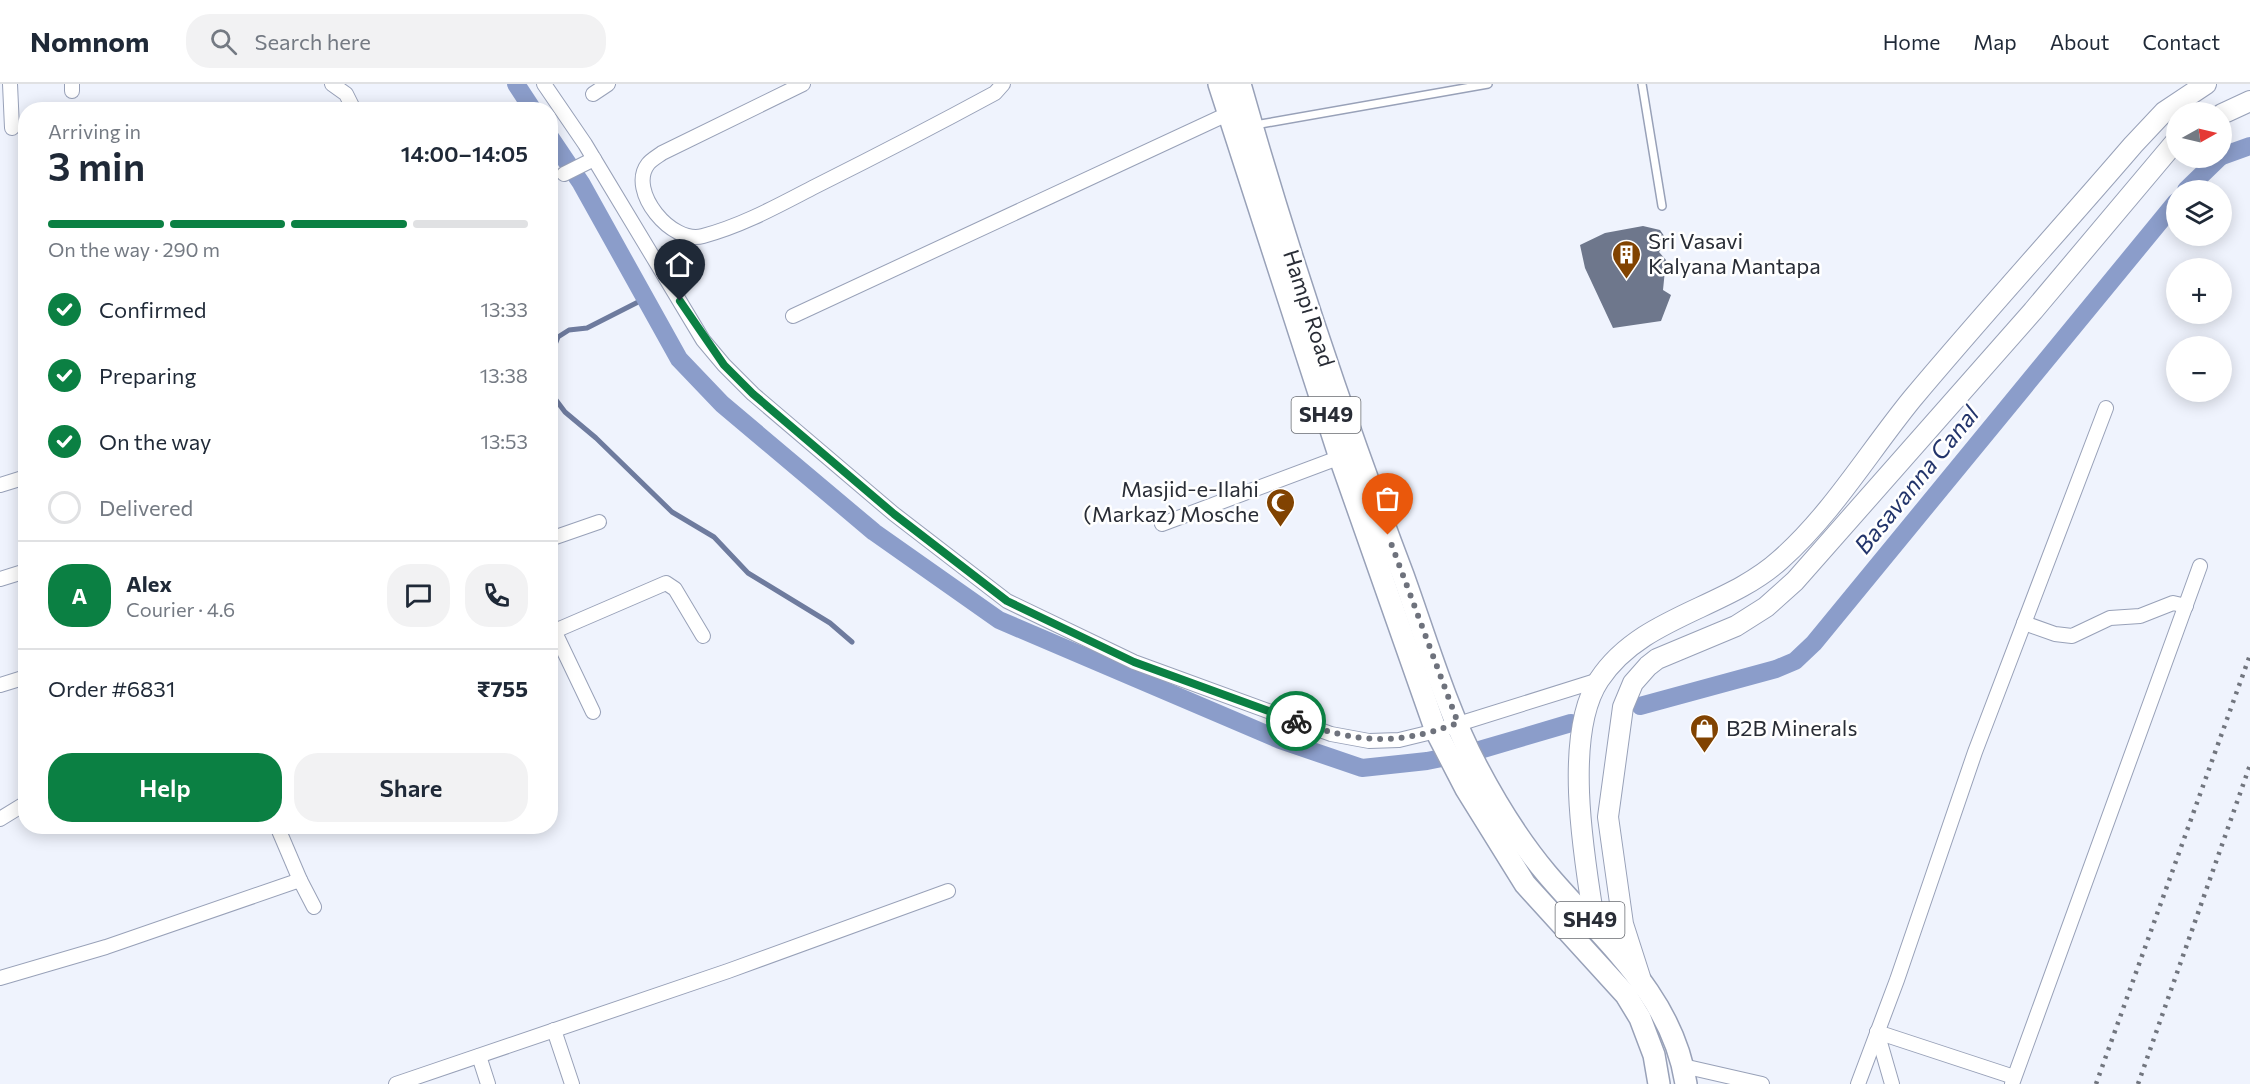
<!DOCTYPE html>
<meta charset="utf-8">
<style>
:root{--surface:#fff;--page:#f2f2f3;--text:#1f2937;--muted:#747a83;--line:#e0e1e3;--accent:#0b8043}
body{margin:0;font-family:Commissioner,sans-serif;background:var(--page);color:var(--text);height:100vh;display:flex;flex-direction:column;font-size:22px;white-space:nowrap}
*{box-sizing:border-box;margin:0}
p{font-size:20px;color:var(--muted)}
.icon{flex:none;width:33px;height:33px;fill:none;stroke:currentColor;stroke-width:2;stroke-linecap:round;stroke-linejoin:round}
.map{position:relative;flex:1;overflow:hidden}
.sheet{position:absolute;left:18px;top:18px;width:540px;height:732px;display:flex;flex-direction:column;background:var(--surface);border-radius:24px;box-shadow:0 3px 15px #0003}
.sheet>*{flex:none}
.needle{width:39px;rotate:82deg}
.buttons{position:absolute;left:2166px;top:18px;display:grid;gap:12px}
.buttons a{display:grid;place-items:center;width:66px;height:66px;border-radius:50%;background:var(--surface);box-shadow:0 3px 15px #0003;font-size:30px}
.pin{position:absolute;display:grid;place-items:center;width:51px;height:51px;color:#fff;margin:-62px -26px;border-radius:50% 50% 50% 0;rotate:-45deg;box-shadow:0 0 6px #0007}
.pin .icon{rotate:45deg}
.courier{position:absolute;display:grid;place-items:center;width:60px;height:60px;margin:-30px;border:4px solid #0b8043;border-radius:50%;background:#fff;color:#222;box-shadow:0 2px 8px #0007}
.overview em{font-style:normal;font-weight:600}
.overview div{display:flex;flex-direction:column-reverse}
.overview{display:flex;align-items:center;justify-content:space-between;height:102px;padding:0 30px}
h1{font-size:39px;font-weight:600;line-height:45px}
.bar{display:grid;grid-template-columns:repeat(4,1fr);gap:9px 6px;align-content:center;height:72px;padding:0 30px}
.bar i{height:8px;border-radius:4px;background:var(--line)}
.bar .on{background:var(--accent)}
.bar p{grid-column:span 4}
.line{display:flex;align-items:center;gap:15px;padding:0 30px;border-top:2px solid var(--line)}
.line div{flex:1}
.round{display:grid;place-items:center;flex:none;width:63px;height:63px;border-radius:24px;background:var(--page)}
ol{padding:0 30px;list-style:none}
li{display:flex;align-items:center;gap:18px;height:66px}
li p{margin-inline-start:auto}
li .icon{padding:6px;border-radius:50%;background:var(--accent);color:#fff;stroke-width:4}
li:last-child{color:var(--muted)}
li i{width:33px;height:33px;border:3px solid var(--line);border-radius:50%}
.button{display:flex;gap:12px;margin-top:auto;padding:12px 30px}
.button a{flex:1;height:69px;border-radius:24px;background:var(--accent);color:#fff;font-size:24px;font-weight:600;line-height:69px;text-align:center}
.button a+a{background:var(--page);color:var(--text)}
header{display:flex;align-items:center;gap:36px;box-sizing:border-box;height:84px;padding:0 30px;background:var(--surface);border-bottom:2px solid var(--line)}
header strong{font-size:28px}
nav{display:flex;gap:33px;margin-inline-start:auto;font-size:21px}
.search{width:420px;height:54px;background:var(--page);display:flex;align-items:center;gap:15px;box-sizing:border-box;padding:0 21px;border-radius:24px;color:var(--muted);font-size:22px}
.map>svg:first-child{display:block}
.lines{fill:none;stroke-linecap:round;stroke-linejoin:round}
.stream{stroke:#6e7b9e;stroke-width:5}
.canal{stroke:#8b9dca;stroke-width:18}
.building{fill:#6e778c}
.service-casing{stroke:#98a1b8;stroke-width:10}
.minor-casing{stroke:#98a1b8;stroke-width:16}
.secondary-casing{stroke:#98a1b8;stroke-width:22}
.primary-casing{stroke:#98a1b8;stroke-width:24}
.service{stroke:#fff;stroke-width:7}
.minor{stroke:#fff;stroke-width:14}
.secondary{stroke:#fff;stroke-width:20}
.primary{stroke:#fff;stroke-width:21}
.rail{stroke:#71757e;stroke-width:4.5;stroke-dasharray:3 6;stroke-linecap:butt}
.done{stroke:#6e727c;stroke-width:6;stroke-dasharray:0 10.8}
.route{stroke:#0b8043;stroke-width:8}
.labels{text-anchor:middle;stroke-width:5;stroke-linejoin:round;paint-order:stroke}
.shield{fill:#fff;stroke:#696c72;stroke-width:1.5}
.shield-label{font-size:21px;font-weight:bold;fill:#292d36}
.poi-label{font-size:22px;fill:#292d36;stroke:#fff;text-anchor:start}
.street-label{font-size:22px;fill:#292d36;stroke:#fff}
.water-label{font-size:24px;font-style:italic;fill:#22346b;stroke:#fff}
</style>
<header>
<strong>Nomnom</strong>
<div class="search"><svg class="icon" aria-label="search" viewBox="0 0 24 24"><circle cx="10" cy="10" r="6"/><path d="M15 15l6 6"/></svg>Search here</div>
<nav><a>Home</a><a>Map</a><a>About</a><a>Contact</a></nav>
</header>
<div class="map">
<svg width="2250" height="1000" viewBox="0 0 2250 1000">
<rect width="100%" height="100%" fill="#eff3fd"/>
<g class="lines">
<g class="stream">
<polyline points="550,273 558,253 569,246 587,244 646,214"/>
<polyline points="550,308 565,328 596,354 672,428 714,453 748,489 830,539 852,558"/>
</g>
<g class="canal">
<polyline points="516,0 533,26"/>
<polyline points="550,53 581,99 679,275 722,320 874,448 999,536 1280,656 1362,684 1427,677 1476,667 1571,639"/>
<polyline points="2222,72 2250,62"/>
<polyline points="2186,106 2219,74"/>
<polyline points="1640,622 1776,585 1795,577 1814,559 2176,118"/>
</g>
</g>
<polygon class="building" points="1643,142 1660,146 1667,156 1659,168 1666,176 1663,206 1671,211 1661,237 1613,244 1585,184 1580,161 1605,149"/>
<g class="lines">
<defs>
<g id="service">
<polyline points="1642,0 1662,122"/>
<polyline points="1255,41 1488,0"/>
</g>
<g id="minor">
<polyline points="10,0 12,44"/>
<polyline points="72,0 72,7"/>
<polyline points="332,0 346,10 354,26"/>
<polyline points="544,0 585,60 703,256 724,281 753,310 894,430 1007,517 1134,578 1331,650 1369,657 1399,656 1436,647 1599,596"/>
<path d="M803,0l-141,69c-4,3 -11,7 -14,11 -21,27 24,81 55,72 41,-11 76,-31 113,-50 60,-30 120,-61 179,-93l8,-9"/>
<polyline points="593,10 608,0"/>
<polyline points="564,90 594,75"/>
<polyline points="793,232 1234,27"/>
<polyline points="0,401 26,393"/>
<polyline points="1162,440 1346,371"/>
<polyline points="550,455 599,438"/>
<polyline points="0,495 26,487"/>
<polyline points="550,538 593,628"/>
<polyline points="2024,539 2055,550 2072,552 2110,534 2140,532 2173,519 2186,522"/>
<polyline points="550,549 666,499 675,505 703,552"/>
<polyline points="0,601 26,593"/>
<polyline points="0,735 26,719"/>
<polyline points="277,742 300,796"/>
<polyline points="0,894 106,863 300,796 314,823"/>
<polyline points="554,946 572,1000"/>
<polyline points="1877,948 2014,993"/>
<polyline points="1877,948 1892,1000"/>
<polyline points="479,972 488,1000"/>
<polyline points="1683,982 1762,1000"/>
<polyline points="396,1000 728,887 948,807"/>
<polyline points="1858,1000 1897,896 1975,668 2106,324"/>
<polyline points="2012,1000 2200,482"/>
</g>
<g id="secondary">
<polyline points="2222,30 2250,17"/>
<path d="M1595,842c-10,-63 -33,-190 4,-246 42,-64 127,-71 181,-120 52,-46 88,-107 132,-161 72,-86 148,-169 221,-254l31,-33 42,-28"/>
<polyline points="1640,893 1623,840 1608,733 1623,623 1633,599 1648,582 1657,575 1736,542 1766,523 1795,497 2033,227 2176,57"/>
</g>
<g id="primary">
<polyline points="1219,0 1340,374 1436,647 1466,705 1525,800 1626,911 1640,934 1654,971 1659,1000"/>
<path d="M1240,0c47,166 102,330 163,491 22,61 44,136 74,192 20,38 43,75 70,107 55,65 126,121 139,210"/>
</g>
</defs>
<use href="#service" class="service-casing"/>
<use href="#minor" class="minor-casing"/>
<use href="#secondary" class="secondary-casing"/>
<use href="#primary" class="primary-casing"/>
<use href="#service" class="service"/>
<use href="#minor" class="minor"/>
<use href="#secondary" class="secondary"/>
<use href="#primary" class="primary"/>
<g class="rail">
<polyline points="2096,1000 2250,571"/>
<polyline points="2138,1000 2250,681"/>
</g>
</g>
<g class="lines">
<path class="done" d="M1296,637c61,22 101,25 162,2l-70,-188"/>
<polyline class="route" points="680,217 724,281 753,310 894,430 1007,517 1134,578 1296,637"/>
</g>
<defs>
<symbol id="building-pin" viewBox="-11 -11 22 30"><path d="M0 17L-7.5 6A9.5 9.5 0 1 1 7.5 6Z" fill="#814301" stroke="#fff"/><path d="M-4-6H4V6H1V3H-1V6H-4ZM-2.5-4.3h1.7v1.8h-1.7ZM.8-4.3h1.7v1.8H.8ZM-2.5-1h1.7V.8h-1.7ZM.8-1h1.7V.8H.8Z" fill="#fff"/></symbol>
<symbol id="mosque-pin" viewBox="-11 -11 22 30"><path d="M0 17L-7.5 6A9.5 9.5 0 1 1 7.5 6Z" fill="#814301" stroke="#fff"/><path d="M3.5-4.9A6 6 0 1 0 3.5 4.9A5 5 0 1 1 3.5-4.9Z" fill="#fff"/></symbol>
<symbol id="shop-pin" viewBox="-11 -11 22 30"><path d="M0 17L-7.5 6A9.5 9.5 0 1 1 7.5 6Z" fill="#814301" stroke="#fff"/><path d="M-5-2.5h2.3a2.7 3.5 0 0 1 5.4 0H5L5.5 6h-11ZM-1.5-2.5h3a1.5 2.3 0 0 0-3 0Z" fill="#fff"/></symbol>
</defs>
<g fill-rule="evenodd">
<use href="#building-pin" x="1610" y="154" width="33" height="45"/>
<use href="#mosque-pin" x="1264" y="402" width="33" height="45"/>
<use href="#shop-pin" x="1688" y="628" width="33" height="45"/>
</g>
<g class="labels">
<g class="shield">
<rect x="1291.5" y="313" width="69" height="36" rx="4.5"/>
<rect x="1555.5" y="818" width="69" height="36" rx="4.5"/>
</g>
<g class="shield-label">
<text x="1326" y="338">SH49</text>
<text x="1590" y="843">SH49</text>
</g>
<g class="poi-label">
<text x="1648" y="165">Sri Vasavi<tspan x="1648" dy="25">Kalyana Mantapa</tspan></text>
<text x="1259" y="413" text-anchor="end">Masjid-e-Ilahi<tspan x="1259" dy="25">(Markaz) Mosche</tspan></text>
<text x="1726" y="652">B2B Minerals</text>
</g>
<g class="street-label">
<text transform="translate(1309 224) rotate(72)" y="8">Hampi Road</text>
</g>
<g class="water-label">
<text transform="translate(1917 396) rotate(-51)" y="8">Basavanna Canal</text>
</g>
</g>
</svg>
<div class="buttons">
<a><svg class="needle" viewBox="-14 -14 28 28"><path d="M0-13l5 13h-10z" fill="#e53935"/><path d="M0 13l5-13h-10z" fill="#747a83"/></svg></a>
<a><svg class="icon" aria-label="layers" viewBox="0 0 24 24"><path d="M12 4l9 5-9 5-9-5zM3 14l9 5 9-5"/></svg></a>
<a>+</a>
<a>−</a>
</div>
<div class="pin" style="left:1388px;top:451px;background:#ea580c"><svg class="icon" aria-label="bag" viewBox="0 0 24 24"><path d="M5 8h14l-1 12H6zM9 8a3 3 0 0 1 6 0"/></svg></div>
<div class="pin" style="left:680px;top:217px;background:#1f2937"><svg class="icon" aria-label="home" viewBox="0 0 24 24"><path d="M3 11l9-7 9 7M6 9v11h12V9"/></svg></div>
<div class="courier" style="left:1296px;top:637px"><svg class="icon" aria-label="bike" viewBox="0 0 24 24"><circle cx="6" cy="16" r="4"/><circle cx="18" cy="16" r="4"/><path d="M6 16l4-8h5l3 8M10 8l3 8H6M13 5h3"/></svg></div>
<section class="sheet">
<div class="overview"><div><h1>3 min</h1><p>Arriving in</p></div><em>14:00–14:05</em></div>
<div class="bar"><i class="on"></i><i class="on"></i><i class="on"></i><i></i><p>On the way · 290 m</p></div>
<ol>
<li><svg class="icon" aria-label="check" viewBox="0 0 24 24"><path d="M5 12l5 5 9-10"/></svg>Confirmed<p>13:33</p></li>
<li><svg class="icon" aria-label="check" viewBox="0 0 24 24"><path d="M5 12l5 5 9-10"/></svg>Preparing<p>13:38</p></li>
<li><svg class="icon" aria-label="check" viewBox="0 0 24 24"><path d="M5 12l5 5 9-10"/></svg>On the way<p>13:53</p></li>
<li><i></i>Delivered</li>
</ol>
<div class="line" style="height:108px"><b class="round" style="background:var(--accent);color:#fff">A</b><div><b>Alex</b><p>Courier · 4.6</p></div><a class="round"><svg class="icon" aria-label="chat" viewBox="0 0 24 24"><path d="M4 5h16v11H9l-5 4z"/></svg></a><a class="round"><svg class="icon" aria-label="phone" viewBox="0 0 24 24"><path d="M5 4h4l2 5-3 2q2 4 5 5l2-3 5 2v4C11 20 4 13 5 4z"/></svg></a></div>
<div class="line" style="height:78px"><div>Order #6831</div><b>₹755</b></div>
<div class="button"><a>Help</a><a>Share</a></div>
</section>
</div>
